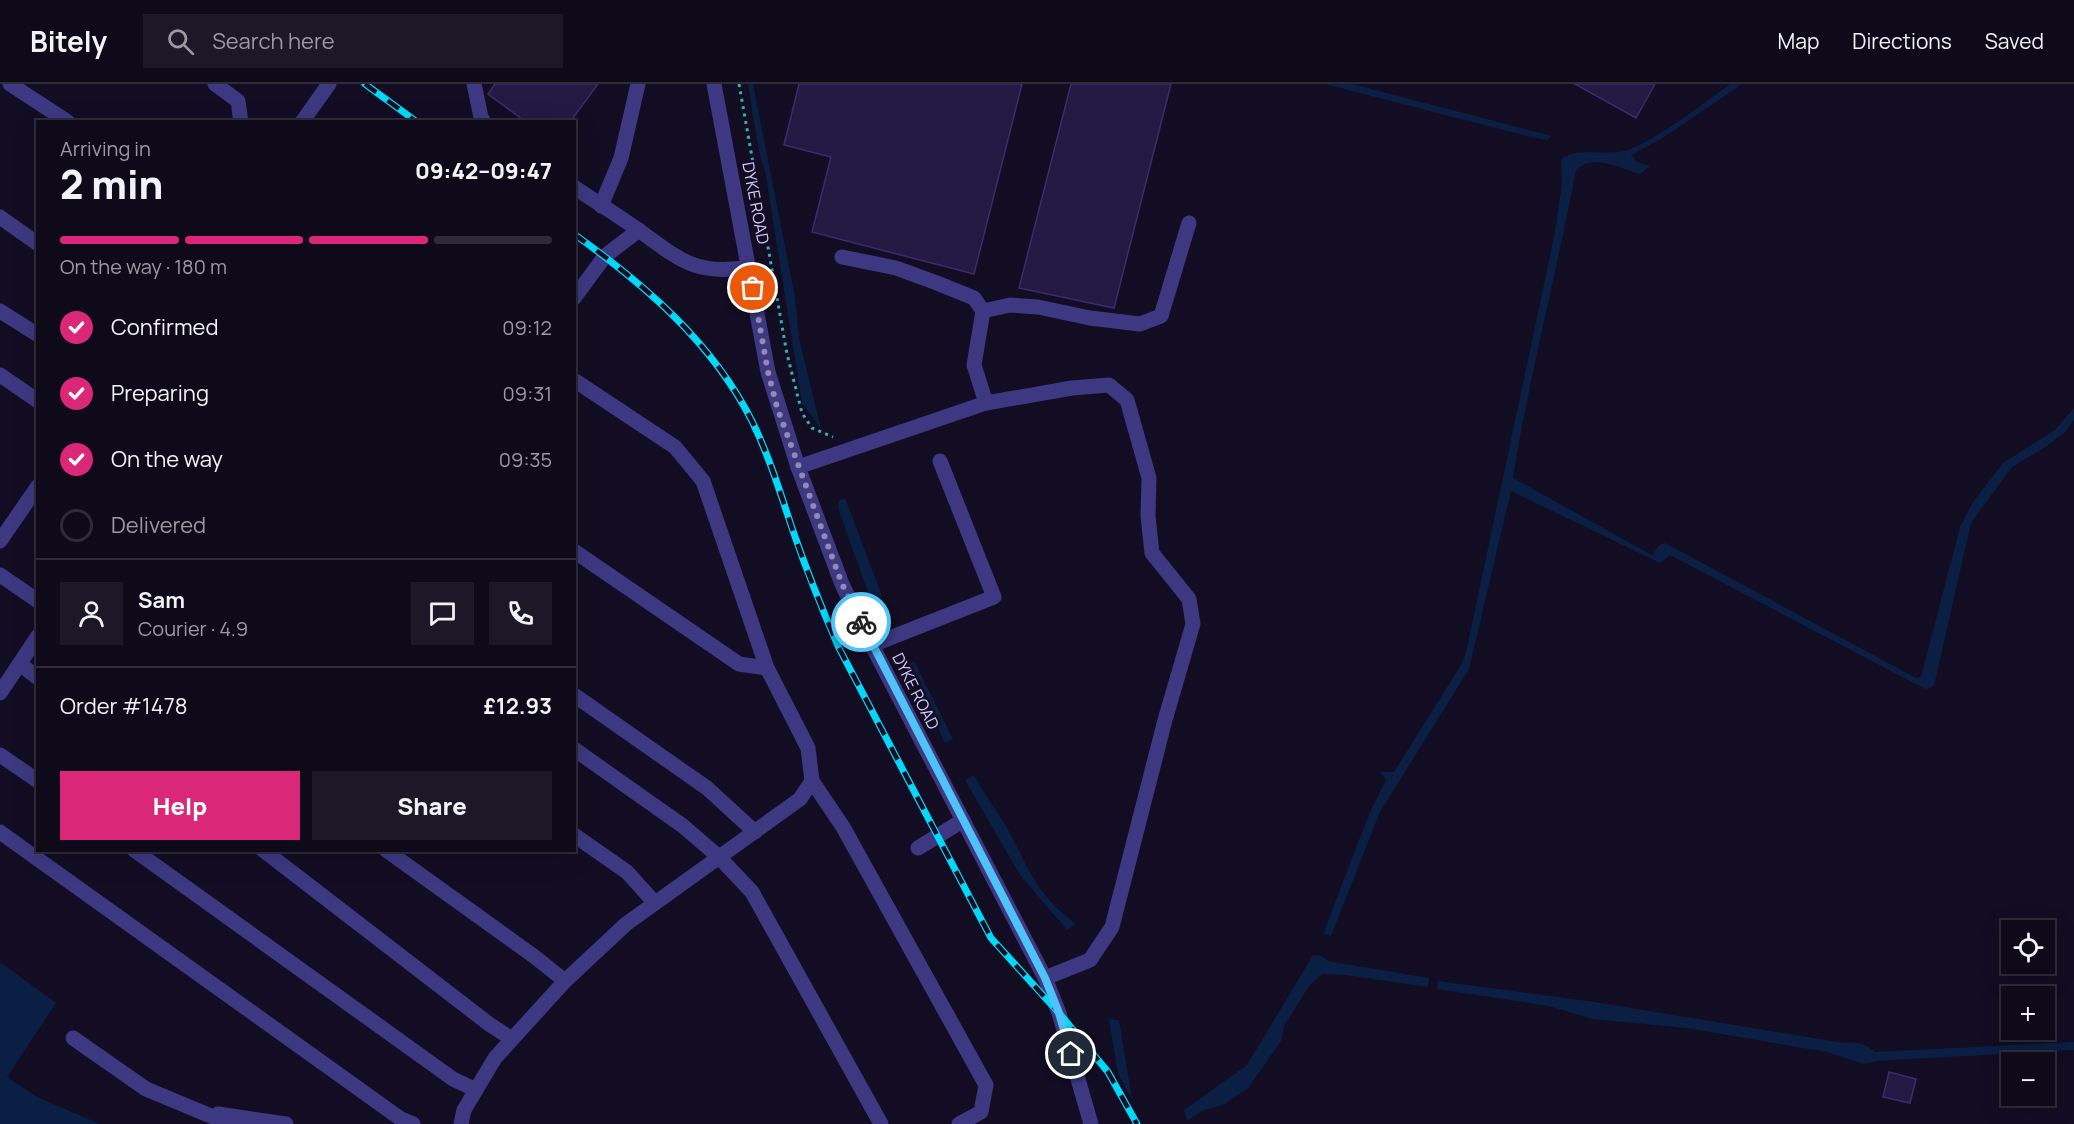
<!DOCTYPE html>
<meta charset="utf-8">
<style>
:root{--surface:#0e0a1a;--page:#1c1827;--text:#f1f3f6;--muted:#9b9aa2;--line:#2e2b39;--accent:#db2777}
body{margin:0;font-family:Manrope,sans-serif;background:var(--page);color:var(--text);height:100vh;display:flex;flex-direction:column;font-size:22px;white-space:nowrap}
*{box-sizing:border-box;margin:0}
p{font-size:20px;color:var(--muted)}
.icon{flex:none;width:33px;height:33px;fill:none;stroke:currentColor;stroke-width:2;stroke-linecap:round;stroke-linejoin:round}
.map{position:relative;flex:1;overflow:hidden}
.details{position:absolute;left:36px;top:36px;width:540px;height:732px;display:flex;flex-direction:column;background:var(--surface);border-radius:0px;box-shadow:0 6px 24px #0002,0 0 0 2px var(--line)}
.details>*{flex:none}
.controls{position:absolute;left:2001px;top:836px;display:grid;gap:12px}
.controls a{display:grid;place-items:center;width:54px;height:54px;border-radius:0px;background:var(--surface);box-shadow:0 6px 24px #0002,0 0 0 2px var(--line);font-size:30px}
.pin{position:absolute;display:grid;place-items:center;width:51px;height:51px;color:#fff;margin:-26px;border:3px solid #fff;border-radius:50%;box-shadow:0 2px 6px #0007}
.courier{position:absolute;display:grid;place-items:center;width:60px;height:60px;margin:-30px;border:4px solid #4fc3f7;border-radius:50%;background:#fff;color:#222;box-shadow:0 2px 8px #0007}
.head em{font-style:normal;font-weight:800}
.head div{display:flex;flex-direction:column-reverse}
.head{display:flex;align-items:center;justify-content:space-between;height:102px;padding:0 24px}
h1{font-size:39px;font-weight:800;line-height:45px}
.bar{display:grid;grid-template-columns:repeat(4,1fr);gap:9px 6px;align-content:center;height:72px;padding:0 24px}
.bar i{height:8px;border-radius:4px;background:var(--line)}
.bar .current{background:var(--accent)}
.bar p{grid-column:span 4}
.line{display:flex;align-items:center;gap:15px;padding:0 24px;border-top:2px solid var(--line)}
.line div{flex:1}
.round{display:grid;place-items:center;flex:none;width:63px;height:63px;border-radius:0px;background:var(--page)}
ol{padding:0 24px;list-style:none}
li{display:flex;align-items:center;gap:18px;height:66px}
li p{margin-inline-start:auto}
li .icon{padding:6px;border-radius:50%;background:var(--accent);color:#fff;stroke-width:4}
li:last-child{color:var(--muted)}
li i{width:33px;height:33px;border:3px solid var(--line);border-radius:50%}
.cta{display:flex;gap:12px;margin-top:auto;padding:12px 24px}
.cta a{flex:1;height:69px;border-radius:0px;background:var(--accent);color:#fff;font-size:24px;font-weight:800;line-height:69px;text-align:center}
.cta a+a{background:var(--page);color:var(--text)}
header{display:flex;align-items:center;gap:36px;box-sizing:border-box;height:84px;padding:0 30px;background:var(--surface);border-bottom:2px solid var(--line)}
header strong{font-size:28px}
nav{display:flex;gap:33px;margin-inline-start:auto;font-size:21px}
.search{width:420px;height:54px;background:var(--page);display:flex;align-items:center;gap:15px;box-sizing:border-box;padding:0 21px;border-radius:0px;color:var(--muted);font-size:22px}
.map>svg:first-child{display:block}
.water{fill:#0b1e43}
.building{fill:#231943;stroke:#3b2b6f;stroke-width:1.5}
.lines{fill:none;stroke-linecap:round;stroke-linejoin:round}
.path{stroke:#2db4b0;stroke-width:3;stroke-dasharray:3 4.5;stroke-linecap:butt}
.minor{stroke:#3d3881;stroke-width:15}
.rail-casing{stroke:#00d9f9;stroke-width:7}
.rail{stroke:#120d22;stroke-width:4.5;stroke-dasharray:14;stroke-linecap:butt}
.done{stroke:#918ab2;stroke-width:6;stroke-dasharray:0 10.8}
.route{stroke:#4fc3f7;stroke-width:8}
.labels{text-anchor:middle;stroke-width:5;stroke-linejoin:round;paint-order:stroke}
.street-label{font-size:16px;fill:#d6ceff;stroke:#120d22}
</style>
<header>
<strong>Bitely</strong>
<div class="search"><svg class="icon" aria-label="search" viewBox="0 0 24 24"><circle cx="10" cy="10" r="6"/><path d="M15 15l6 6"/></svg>Search here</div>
<nav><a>Map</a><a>Directions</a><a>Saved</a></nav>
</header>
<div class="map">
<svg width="2074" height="1040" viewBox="0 0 2074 1040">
<rect width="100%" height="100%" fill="#120d22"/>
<g class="water">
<path d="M748,0h5l42,213 4,41 22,91 -19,-26 -37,-233c-6,-9 -14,-70 -17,-86z"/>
<polygon points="1325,0 1352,0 1552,52 1547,56 1527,52"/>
<path d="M1730,0h12l-79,54 -32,17 6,7 13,4 -10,8c-20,-6 -47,-21 -64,-4 -19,103 -47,205 -63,308l139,77 7,-10 6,-2 251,135 5,-1 39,-150 13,-25 30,-39 52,-33 19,-22v12l-9,12 -18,14 -35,21 -41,56 -37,163 -9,3 -255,-134 -10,8 -149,-72 -42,178 -89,143 -49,124 -8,-2 46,-120 17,-34 -6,-8h14l67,-107 5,-13 88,-415 8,-53 -1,-25c18,-12 42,-3 63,-8 29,-8 80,-48 106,-67z"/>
<polygon points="845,414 882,512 871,517 838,424 839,417"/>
<polygon points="914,577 953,655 945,659 909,581"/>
<path d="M974,691c10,19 21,33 32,51 23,42 29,68 70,98l-9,6 -47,-55 -55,-95z"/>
<polygon points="1313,871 1322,872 1328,877 1429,894 1428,903 1345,891 1322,890 1309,902 1284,942 1281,957 1248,1004 1225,1020 1202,1027 1187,1037 1184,1026 1247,981"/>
<polygon points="0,878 56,919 7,993 37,1013 100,1040 0,1040"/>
<path d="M1438,897l150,20 257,42c13,-1 20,0 30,9l199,-10v8l-197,11 -13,3 -37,-12 -141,-24 -93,-9 -44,-13 -112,-17z"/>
<polygon points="1109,935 1119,936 1132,1015 1118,990"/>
</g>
<g class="building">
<polygon points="495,0 598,0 570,38 526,38 488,10"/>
<polygon points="799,0 1022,0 974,190 812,148 831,73 784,61"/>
<polygon points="1071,0 1171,0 1114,224 1019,204"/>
<polygon points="1575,0 1655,0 1636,34"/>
<polygon points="1889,988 1916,995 1910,1019 1883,1013"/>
</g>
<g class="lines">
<polyline class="path" points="739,0 787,270 802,329 812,344 833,353"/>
<g class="minor">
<polyline points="10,0 68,38"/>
<polyline points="215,0 238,17 241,38"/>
<polyline points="474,0 481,33 484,38"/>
<polyline points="714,0 768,288 798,383 842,500 865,548 1045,894 1059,929 1091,1040"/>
<polyline points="302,38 329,0"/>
<path d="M574,103c22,15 45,29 66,44 41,30 57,45 110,36"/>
<polyline points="601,122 621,74 638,0"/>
<polyline points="0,133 38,160"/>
<polyline points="842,173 896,184 937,199 974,214 983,227 974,281 986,319"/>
<polyline points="574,214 605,172 639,146"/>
<polyline points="0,227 38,251"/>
<polyline points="983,227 1010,221 1038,223 1090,234 1140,240 1161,232 1189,139"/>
<polyline points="0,291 38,317"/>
<polyline points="798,383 986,319 1072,304 1109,301 1127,316 1149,394 1148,432 1152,469 1189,515 1193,540 1165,636 1112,843 1090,876 1045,894"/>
<polyline points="0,457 38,402"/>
<polyline points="574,467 739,580 767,584"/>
<polyline points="0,491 38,517"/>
<polyline points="872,561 994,513 940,377"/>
<polyline points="20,580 38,594"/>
<polyline points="0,609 38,552"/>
<polyline points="574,611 707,704 755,748"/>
<polyline points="574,665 683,742 719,773 752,808 881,1040"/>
<polyline points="0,671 38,697"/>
<polyline points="812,697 843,743 986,1001 981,1028 959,1040"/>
<polyline points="0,748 401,1035 413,1040"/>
<polyline points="574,751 627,788 655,819"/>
<polyline points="918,764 962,737"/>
<polyline points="134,766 453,995 476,1006"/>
<polyline points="263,766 489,940 512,955"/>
<polyline points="386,766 535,873 565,897"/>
<polyline points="73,954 146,1005 230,1040"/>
<polyline points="218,1030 286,1040"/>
<polyline points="461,1040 464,1026 495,974 565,897 626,840 800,715 812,697 808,664 767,584 703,397 675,363 574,296"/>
</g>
<defs>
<g id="rail">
<polyline points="365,0 417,38"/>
<path d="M574,150c71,51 138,108 178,187 17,35 28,71 40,107 14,41 30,81 47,120l152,290 68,75 49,59 29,52"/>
</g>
</defs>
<use href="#rail" class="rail-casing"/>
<use href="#rail" class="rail"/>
</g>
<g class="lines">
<polyline class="done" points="753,204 768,288 777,323 842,500 861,538"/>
<polyline class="route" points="861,538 1045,894 1059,929 1071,970"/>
</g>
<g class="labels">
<g class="street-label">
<text transform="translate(756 119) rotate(79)" y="6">DYKE ROAD</text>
<text transform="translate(916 607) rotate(63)" y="6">DYKE ROAD</text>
</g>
</g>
</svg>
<div class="controls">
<a><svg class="icon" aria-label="locate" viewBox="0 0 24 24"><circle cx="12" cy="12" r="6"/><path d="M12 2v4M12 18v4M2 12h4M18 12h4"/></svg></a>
<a>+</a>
<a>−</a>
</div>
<div class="pin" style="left:753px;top:204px;background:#ea580c"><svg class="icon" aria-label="bag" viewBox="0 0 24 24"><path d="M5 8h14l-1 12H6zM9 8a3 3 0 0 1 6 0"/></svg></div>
<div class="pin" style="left:1071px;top:970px;background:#1f2937"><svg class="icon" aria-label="home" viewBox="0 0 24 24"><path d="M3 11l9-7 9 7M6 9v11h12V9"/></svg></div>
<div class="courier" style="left:861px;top:538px"><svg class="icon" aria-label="bike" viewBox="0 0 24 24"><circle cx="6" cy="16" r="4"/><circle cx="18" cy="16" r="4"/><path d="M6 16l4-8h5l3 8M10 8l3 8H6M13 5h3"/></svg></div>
<section class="details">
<div class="head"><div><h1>2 min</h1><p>Arriving in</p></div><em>09:42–09:47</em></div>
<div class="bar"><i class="current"></i><i class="current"></i><i class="current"></i><i></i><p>On the way · 180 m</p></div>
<ol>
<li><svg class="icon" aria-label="check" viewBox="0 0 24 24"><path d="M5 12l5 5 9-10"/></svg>Confirmed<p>09:12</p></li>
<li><svg class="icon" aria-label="check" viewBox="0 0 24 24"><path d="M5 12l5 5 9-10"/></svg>Preparing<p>09:31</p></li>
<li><svg class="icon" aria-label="check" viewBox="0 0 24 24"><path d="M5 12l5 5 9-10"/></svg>On the way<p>09:35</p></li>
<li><i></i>Delivered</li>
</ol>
<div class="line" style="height:108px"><a class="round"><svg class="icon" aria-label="person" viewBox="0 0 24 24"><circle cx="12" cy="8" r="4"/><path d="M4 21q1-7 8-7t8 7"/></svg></a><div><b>Sam</b><p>Courier · 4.9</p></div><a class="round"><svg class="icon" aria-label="chat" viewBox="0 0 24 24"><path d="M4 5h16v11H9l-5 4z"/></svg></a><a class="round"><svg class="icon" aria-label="phone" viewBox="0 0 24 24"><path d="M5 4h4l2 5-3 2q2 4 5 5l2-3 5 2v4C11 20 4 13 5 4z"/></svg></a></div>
<div class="line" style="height:78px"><div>Order #1478</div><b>£12.93</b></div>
<div class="cta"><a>Help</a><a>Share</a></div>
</section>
</div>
